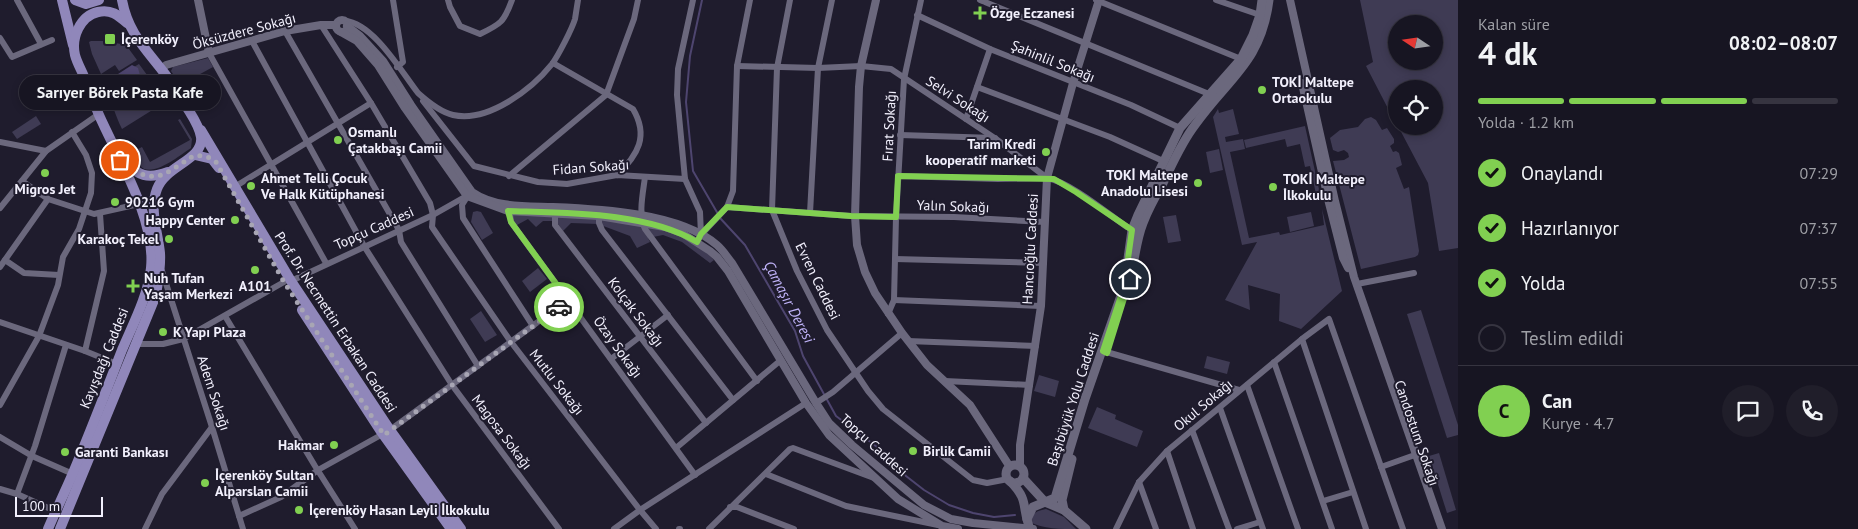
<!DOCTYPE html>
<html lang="tr">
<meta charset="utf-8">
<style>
:root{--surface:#171522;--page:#201e2a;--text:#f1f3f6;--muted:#9e9fa5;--line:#363440;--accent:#81d051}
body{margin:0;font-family:"PT Sans",sans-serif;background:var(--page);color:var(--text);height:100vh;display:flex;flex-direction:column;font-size:19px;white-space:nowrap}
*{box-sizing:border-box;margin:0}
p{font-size:16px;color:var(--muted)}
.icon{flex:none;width:28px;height:28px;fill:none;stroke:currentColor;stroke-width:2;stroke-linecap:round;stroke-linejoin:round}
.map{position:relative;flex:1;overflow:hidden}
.panel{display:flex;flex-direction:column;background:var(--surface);width:400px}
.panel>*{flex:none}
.needle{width:32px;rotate:283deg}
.controls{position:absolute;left:1388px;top:15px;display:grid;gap:10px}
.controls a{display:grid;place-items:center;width:55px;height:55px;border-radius:50%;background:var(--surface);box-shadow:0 2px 8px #0003,0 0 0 1px var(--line);font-size:25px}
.scale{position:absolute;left:15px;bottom:12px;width:88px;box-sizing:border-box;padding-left:5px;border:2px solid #f2f0fd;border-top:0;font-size:14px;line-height:18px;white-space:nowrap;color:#f2f0fd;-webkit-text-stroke:4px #1f1c2d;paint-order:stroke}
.pin{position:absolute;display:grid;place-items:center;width:42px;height:42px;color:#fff;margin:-21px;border:2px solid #fff;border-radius:50%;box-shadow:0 1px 5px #0007}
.courier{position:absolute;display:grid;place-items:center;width:50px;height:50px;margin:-25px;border:4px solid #81d051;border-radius:50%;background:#fff;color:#222;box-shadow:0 1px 6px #0007}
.bubble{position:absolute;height:35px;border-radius:18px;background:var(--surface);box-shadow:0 2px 8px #0003,0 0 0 1px var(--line);font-size:16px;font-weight:800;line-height:35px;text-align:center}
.head em{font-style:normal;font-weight:800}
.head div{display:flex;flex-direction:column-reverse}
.head{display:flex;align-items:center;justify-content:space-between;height:85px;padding:0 20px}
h1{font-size:32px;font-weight:800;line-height:38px}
.bar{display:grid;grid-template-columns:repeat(4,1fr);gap:8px 5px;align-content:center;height:60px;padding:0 20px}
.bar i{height:6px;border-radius:4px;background:var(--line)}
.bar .on{background:var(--accent)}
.bar p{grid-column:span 4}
.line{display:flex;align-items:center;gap:12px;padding:0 20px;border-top:1px solid var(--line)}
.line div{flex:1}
.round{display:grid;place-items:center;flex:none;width:52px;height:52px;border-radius:26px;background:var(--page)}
ol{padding:0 20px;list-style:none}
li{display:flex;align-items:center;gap:15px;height:55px}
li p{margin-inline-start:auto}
li .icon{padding:5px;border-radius:50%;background:var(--accent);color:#111;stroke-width:4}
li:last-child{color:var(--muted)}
li i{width:28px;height:28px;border:2px solid var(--line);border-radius:50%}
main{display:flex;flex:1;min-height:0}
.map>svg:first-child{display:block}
.green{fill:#3f3b54;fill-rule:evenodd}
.water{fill:#4e456f}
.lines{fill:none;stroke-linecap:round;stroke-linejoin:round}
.stream{stroke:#4e456f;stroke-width:2}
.minor{stroke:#6b687d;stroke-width:6}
.tertiary{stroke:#6b687d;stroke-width:8}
.secondary{stroke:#6b687d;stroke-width:9}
.primary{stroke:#9087ba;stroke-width:10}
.done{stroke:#a8a6b4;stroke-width:5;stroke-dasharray:0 9}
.route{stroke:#81d051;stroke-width:6}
.poi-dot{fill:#81d051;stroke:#1f1c2d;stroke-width:2}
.labels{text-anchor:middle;stroke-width:4;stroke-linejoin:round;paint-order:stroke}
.poi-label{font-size:14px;font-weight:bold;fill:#f2f0fd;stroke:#1f1c2d;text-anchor:start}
.street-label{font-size:14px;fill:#f2f0fd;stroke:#1f1c2d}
.water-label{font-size:15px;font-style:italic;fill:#c1b4fa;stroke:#1f1c2d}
</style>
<main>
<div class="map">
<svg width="1458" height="529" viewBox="0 0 1458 529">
<rect width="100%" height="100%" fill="#1f1c2d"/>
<g class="green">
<path d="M1360,0h98v248l-19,3 -11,-68 -30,-57h36v-37h-38v35l-30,-58 7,-4zM1396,24h38v37h-38z"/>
<polygon points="91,41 105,41 126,45 137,60 119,71 115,65 101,74 92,54 89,42"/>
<polygon points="208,58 213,67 180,85 171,71 173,67"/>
<path d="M139,64l11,15 1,7 -4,1 9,15 6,2 -40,25c-7,-14 -11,-29 -16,-43l2,-4z"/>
<polygon points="1218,109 1219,113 1233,109 1239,134 1225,137 1226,142 1243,139 1245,149 1230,152 1249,238 1279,232 1280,235 1324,225 1322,209 1342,291 1301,329 1279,321 1280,294 1248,285 1250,310 1225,300 1257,242 1242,245 1213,117"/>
<polygon points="36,116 41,124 17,139 12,132"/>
<polygon points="1371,117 1376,120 1382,130 1387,128 1394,139 1394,143 1390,146 1393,152 1396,151 1399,153 1402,165 1396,168 1404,189 1409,187 1419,251 1418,255 1415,257 1361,269 1333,161 1344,160 1349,157 1348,153 1344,150 1338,152 1333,150 1330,138 1340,130 1358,127 1365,119"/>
<path d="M180,119l12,20 -1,9c-11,7 -39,31 -51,18 -4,-3 -6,-9 -8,-14l10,-5 8,15 40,-22 -12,-20z"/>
<polygon points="1305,126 1320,194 1316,194 1310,166 1305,167 1300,144 1287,147 1285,139 1246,148 1244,140"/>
<polygon points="1219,149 1223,170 1210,173 1206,152"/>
<polygon points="477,211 481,212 493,233 482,240 471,222 473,212"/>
<polygon points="1311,212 1314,226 1290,232 1287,217"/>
<path d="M511,213c49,4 104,4 151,16 20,5 38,17 52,31l-4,3 -28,-21 -19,-7 -15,3 2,4 -13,6 -7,-12 -32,-12 -27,-1 -8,8 -7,-10h-13l-7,6 -8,-8 -11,6 -5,-4z"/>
<polygon points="1176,215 1181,241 1168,243 1163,217"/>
<polygon points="538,268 547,279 530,292 522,281"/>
<polygon points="1421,310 1458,425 1458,435 1447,438 1407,314"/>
<polygon points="481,311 497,335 485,342 470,319"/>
<polygon points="1207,356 1230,362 1227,374 1204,368"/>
<polygon points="1039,375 1059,381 1055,397 1034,391"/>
<polygon points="1097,407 1116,415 1115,419 1143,431 1137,447 1088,428"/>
<polygon points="1439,453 1456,510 1447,513 1429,456"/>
<path d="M1046,509l18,8 12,12c-14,0 -34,0 -46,-7 3,-10 7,-11 16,-13z"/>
</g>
<polygon class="water" points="132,65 138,68 148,105 123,107 118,74"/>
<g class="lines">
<g class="stream">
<polyline points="702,0 690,56 686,102 693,171 718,214"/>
<polyline points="720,218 745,245 774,295 795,331 803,356 836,416 885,453 906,476 924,490 949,505 973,513 994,517 1015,515"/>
</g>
<g class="minor">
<polyline points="17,0 41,44"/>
<polyline points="393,0 403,62 397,67"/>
<path d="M448,0l2,7 10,19 20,8c21,-10 24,-12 32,-34"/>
<polyline points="693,0 678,69 677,95 685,179 700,212 701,235"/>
<polyline points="790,0 777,68 772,210 797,271 827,330 868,391 883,409 973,480 987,483 1008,479"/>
<polyline points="980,0 1209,94"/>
<polyline points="1096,0 1241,59"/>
<polyline points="1216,0 1260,15"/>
<polyline points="917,15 990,49 1131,105 1180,128"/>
<path d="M345,21c28,2 56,50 73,72 10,9 22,19 35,22 35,8 79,-26 99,-51 6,-8 20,-35 23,-45 1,-6 2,-13 3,-19"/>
<polyline points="321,25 371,103 430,203 433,215 432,227 511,342 640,510 656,529"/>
<polyline points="285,31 399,230 401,242 478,366"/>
<polyline points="0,38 12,57 52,40"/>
<polyline points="252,41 364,246 452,385 559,529"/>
<polyline points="209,53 326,263"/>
<path d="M553,63l80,46c16,27 5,46 -16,66"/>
<path d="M737,66l81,2 43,-2 30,3 105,70 51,39c23,4 60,35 80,49l7,3"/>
<polyline points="977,87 1110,137 1163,161"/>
<polyline points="423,101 474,166 538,182 567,184 617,175 685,179"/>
<polyline points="966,119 990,49"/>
<polyline points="900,135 995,138"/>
<polyline points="0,142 46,151"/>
<polyline points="509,176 606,95 634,19 638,0"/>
<polyline points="898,176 998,179 1047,178"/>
<path d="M645,177c-2,16 -7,37 0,52l112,152"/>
<polyline points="22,181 48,199 94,214 139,204"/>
<polyline points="236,186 371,103"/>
<polyline points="467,197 462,205 463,218 533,326"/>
<polyline points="509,206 511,222 695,475"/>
<polyline points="727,207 851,216 954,217 1045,222"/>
<polyline points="0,208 46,151 99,114"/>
<polyline points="555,209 555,225 706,423"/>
<polyline points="599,211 599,223 602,230 733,400"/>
<polyline points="810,213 818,68 832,0"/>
<polyline points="697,242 701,235 727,207 733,191 737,66 750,0"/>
<polyline points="895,259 1044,263"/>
<polyline points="5,260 24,273 59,275"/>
<polyline points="0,267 48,199"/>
<polyline points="162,271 212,427 243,529"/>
<polyline points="291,281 433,215 470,194"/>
<polyline points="1357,284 1414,273"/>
<polyline points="894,300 1041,306"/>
<polyline points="888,314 894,300 896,217 904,79 921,0"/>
<polyline points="225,316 315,466 355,529"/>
<polyline points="0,322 85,351 117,364"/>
<polyline points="1302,339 1366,529"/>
<polyline points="908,341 1036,346"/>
<polyline points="136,344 163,344 183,339 284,282"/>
<polyline points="85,351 104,271 100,214"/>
<polyline points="1103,351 1239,390"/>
<polyline points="611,359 668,315"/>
<polyline points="1274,362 1332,529"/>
<polyline points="945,381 1030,385"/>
<polyline points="1247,385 1298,529"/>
<polyline points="816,403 833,392 902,333"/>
<polyline points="0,405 39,336 58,285 63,257 79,229 91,193 92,173 86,155 72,132"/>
<polyline points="1220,408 1263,529"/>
<polyline points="1192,430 1229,529"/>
<polyline points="0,437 32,456 73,474"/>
<polyline points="676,448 781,360"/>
<polyline points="1167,451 1193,529"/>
<polyline points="1381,467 1412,456"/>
<polyline points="766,474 846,506 938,525"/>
<polyline points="1139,482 1156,529"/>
<polyline points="0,489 17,494 55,511"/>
<polyline points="17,494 35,446 66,345"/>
<polyline points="1323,501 1353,492"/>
<polyline points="730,507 737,507 794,529"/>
<polyline points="239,516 281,497 318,470 390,430 568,300"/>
<polyline points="145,529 162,494 212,427"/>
<polyline points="614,529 640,510 806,403"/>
<polyline points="679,529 680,529"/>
<polyline points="709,529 790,449 793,448 874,478"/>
<polyline points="1116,529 1139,482 1167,451 1302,339 1329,319 1403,529"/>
<polyline points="1237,529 1260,522"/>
</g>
<g class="tertiary">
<polyline points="198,0 209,53"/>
<polyline points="876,0 861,66 859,87 855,216 857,245 865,272 875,293 902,333 927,365 970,405 1010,467"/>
<polyline points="1290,0 1335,201 1354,277 1442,529"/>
<circle cx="342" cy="26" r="6"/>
<path d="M347,26l13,10 23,25 28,44 61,87c23,16 54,14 81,15 48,2 127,6 164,38 6,5 10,12 15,18l84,140 13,20 23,22 72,60 27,14 22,4 60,6"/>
<polyline points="341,32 357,41 378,65 405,108 467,196 508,211 599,216 665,227 682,233 710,251 717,257 728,271 806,403 829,435 898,499 942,526 958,529"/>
<polyline points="161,70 166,65 285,31 321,25 336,25"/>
<polyline points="1302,83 1329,203 1343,258 1348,268"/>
<polyline points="1020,466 1020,445 1041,306 1047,178 1073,83 1099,0"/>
</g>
<g class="secondary">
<path d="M1132,271c3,-16 5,-33 11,-48 5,-13 12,-26 19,-38 10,-20 19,-42 33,-60 33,-47 66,-62 74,-125"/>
<circle cx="1015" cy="474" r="9"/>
<polyline points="1023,478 1045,502 1064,510 1086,529"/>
<path d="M1010,481c20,20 11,26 20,48"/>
<polyline points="1064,510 1062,500 1072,459"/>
<polyline points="1027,519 1033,507 1055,498 1085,399 1124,287 1132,230 1138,215 1180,128 1241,59 1253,35 1260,15 1262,0"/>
</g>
<g class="primary">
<polyline points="62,0 73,45"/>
<polyline points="75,0 86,4 99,0"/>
<polyline points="201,130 291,281 390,430 461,529"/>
<polyline points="195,155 212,159 219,168"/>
<path d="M123,162c16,13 24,18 45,10"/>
<polyline points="302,310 380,430 451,529"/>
<path d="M48,529c8,-19 17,-37 25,-56 17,-40 33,-82 49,-123 11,-26 26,-54 29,-82 5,-49 -33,-110 -52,-153 -5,-12 -9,-24 -14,-36 -3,-8 -8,-16 -10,-24 -4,-17 5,-39 23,-43 13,-3 20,3 29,11"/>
<path d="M60,529l96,-234c2,-14 5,-28 4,-42 -2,-21 -11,-43 -3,-64 9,-24 47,-29 44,-52 -2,-12 -9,-21 -15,-31 -7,-10 -13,-21 -21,-32 -19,-25 -37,-41 -43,-74"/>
</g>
</g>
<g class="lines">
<path class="done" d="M120,160c35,28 41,16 75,-5l13,2 8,5 68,120 100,153 175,-128"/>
<path class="route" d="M559,307l9,-7 -57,-78 -3,-11c59,2 139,1 189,31l4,-8 26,-27 124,9 45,1 2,-41 156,3 22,13 56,38 -8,57 -21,64 4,2 23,-74"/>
</g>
<g class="poi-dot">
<path d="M977.5 5.5h5v5h5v5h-5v5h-5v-5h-5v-5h5z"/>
<rect x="104" y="33" width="12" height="12" rx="2.5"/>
<circle cx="1262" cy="90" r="5"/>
<circle cx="338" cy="140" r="5"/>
<circle cx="1046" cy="152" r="5"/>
<circle cx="45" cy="173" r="5"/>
<circle cx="1198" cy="183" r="5"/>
<circle cx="251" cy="186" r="5"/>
<circle cx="1273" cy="187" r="5"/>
<circle cx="115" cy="202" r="5"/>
<circle cx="235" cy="220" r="5"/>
<circle cx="169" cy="239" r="5"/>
<circle cx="255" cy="270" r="5"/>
<path d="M130.5 278.5h5v5h5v5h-5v5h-5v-5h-5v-5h5z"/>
<circle cx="163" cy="332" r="5"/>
<circle cx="334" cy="445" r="5"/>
<circle cx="913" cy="451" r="5"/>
<circle cx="65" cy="452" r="5"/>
<circle cx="205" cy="483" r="5"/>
<circle cx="299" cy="510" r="5"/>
</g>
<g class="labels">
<g class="poi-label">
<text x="990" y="18">Özge Eczanesi</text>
<text x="121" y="44">İçerenköy</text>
<text x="1272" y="87">TOKİ Maltepe<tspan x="1272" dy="16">Ortaokulu</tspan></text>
<text x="348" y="137">Osmanlı<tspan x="348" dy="16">Çatakbaşı Camii</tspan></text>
<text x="1036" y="149" text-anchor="end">Tarim Kredi<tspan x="1036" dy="16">kooperatif marketi</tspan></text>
<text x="1188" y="180" text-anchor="end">TOKİ Maltepe<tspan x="1188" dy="16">Anadolu Lisesi</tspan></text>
<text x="261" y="183">Ahmet Telli Çocuk<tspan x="261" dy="16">Ve Halk Kütüphanesi</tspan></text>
<text x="1283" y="184">TOKİ Maltepe<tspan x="1283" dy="16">İlkokulu</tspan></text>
<text x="45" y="194" text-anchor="middle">Migros Jet</text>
<text x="125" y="207">90216 Gym</text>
<text x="225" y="225" text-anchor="end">Happy Center</text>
<text x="159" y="244" text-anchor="end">Karakoç Tekel</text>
<text x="144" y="283">Nuh Tufan<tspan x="144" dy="16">Yaşam Merkezi</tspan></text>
<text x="255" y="291" text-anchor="middle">A101</text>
<text x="173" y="337">K Yapı Plaza</text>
<text x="324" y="450" text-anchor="end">Hakmar</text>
<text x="923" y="456">Birlik Camii</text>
<text x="75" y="457">Garanti Bankası</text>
<text x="215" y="480">İçerenköy Sultan<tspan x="215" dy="16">Alparslan Camii</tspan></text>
<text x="309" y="515">İçerenköy Hasan Leyli İlkokulu</text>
</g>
<g class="street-label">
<text transform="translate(244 31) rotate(-15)" y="5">Öksüzdere Sokağı</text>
<text transform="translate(1053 61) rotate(22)" y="5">Şahinlil Sokağı</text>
<text transform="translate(958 99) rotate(33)" y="5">Selvi Sokağı</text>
<text transform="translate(889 126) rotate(-87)" y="5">Fırat Sokağı</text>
<text transform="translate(591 167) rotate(-4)" y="5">Fidan Sokağı</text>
<text transform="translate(953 206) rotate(2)" y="5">Yalın Sokağı</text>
<text transform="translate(374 228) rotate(-24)" y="5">Topçu Caddesi</text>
<text transform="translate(1030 249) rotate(-87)" y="5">Hancıoğlu Caddesi</text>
<text transform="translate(818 281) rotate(64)" y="5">Evren Caddesi</text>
<text transform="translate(636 312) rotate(53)" y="5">Kolçak Sokağı</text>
<text transform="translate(336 322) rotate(57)" y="5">Prof. Dr. Necmettin Erbakan Caddesi</text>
<text transform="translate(618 347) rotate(54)" y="5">Özay Sokağı</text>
<text transform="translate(104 358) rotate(-68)" y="5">Kayışdağı Caddesi</text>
<text transform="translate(557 382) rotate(52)" y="5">Mutlu Sokağı</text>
<text transform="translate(214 393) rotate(72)" y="5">Adem Sokağı</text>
<text transform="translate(1073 399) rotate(-72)" y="5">Başıbüyük Yolu Caddesi</text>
<text transform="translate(1203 405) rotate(-40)" y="5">Okul Sokağı</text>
<text transform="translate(502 432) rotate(53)" y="5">Magosa Sokağı</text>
<text transform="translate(1417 433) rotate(71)" y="5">Candostum Sokağı</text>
<text transform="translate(874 445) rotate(42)" y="5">Topçu Caddesi</text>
</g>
<g class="water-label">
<text transform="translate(789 302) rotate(62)" y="5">Çamaşır Deresi</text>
</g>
</g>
</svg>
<div class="controls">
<a><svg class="needle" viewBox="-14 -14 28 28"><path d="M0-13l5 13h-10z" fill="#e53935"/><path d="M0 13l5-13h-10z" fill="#9e9fa5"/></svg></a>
<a><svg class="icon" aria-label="locate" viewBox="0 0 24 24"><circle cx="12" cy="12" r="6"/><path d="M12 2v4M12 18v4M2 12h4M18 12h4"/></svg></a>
</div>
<div class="scale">100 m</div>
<div class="pin" style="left:120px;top:160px;background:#ea580c"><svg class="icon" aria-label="bag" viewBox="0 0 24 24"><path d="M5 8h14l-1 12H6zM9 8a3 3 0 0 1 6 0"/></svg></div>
<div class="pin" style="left:1130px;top:279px;background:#1f2937"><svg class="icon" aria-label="home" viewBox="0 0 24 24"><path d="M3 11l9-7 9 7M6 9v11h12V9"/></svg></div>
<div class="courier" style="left:559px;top:307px"><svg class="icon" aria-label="car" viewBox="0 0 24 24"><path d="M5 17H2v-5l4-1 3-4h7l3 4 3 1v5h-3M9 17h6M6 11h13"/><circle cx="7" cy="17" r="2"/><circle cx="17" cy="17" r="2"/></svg></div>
<div class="bubble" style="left:19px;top:75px;width:202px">Sarıyer Börek Pasta Kafe</div>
</div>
<section class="panel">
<div class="head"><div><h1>4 dk</h1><p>Kalan süre</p></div><em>08:02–08:07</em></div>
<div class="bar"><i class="on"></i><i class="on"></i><i class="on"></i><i></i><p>Yolda · 1.2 km</p></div>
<ol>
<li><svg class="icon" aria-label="check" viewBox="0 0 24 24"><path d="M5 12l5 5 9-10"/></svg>Onaylandı<p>07:29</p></li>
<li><svg class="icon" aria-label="check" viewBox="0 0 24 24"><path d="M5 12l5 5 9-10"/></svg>Hazırlanıyor<p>07:37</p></li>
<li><svg class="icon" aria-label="check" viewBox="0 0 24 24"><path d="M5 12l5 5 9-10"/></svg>Yolda<p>07:55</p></li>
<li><i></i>Teslim edildi</li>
</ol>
<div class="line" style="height:90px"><b class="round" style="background:var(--accent);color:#111">C</b><div><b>Can</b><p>Kurye · 4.7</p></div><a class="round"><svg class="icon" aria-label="chat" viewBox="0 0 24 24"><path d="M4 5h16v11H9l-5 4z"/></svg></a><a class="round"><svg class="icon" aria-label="phone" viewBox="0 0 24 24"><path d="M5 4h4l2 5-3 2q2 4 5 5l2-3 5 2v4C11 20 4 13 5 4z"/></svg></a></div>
</section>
</main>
